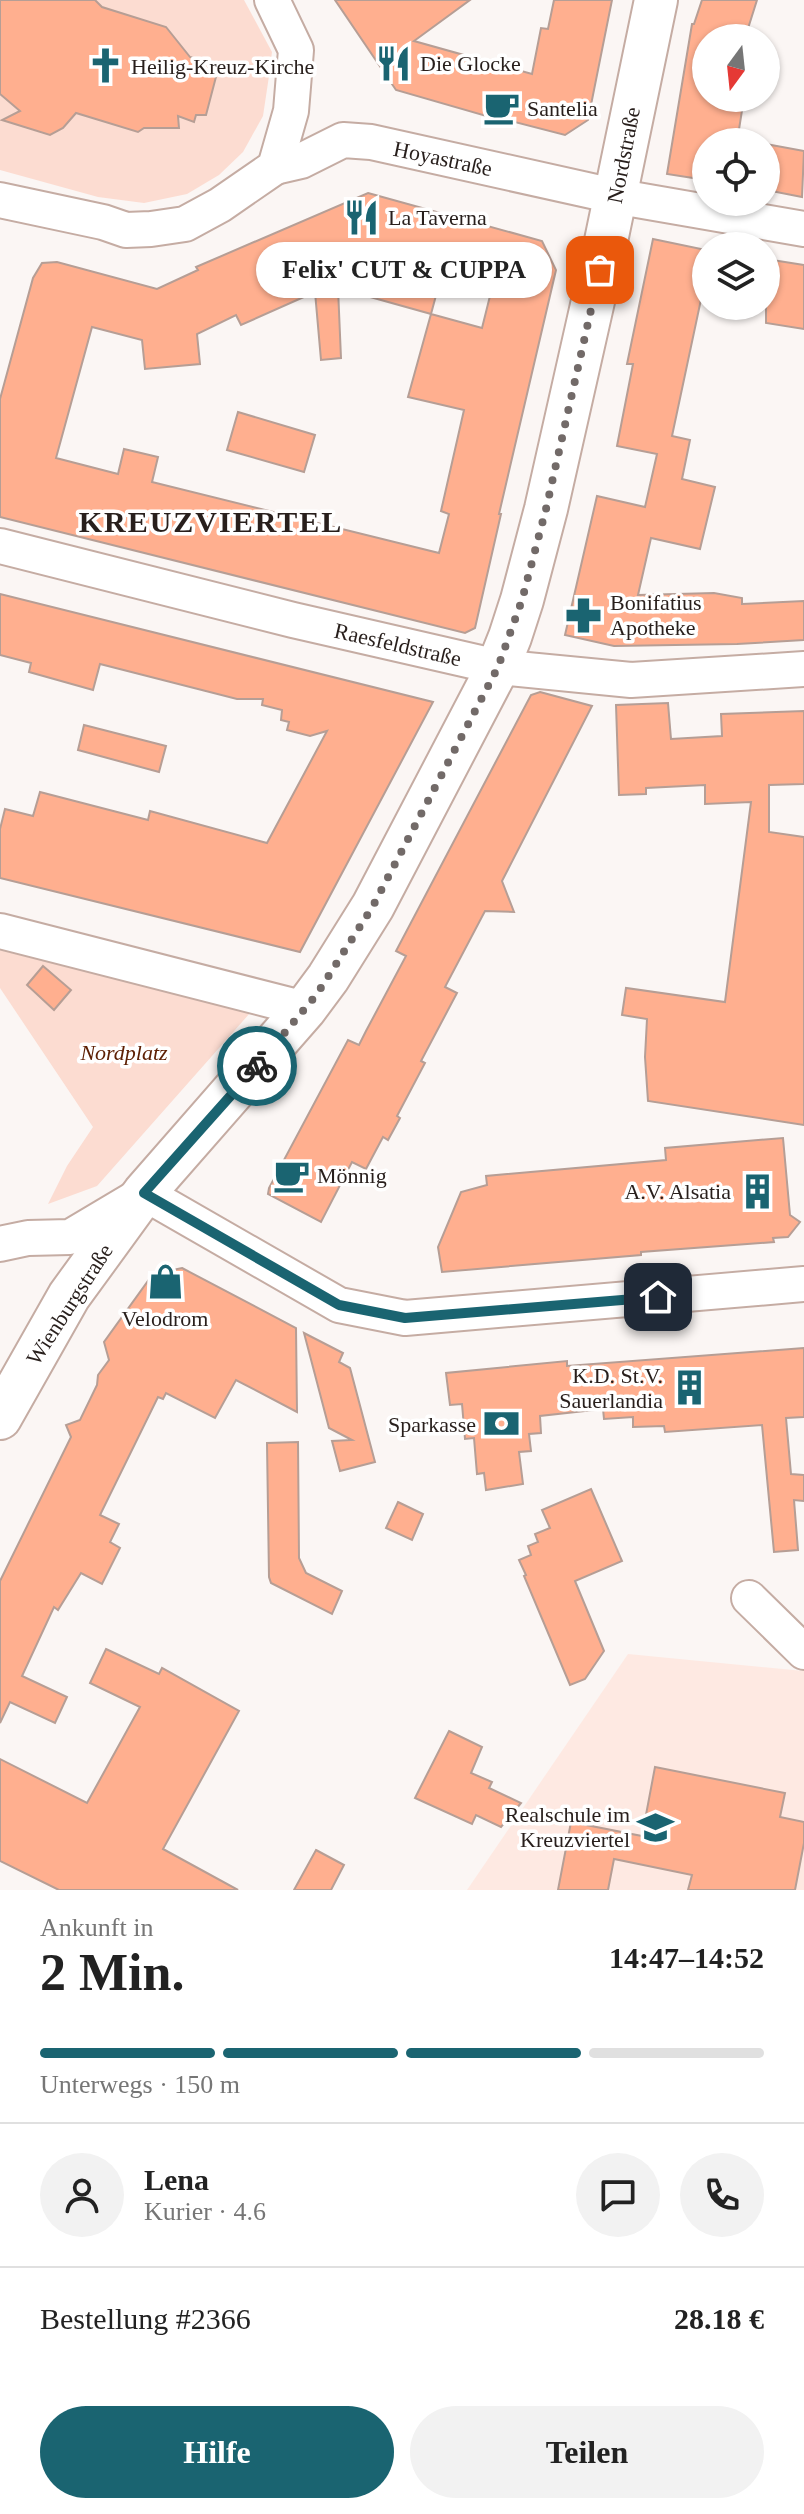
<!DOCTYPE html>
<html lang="de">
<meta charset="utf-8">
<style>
:root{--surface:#fff;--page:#f2f2f2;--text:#222;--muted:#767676;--line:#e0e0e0;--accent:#1a6471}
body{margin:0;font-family:Georgia,serif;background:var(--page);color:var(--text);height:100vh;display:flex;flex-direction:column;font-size:30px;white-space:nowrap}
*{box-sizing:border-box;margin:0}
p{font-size:26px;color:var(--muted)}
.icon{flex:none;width:44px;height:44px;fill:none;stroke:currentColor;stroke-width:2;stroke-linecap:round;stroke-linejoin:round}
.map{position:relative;height:1890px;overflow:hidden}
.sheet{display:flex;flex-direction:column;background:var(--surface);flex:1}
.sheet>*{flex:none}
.needle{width:52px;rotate:195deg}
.controls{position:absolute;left:692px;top:24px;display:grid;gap:16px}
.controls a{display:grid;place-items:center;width:88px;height:88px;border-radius:50%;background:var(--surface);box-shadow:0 2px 6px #0004;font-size:40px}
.pin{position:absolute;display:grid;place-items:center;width:68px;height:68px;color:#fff;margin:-34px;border-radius:16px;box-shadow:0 4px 12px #0006}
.courier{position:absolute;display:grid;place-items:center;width:80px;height:80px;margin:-40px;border:6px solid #1a6471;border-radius:50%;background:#fff;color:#222;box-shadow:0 2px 10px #0007}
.bubble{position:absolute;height:56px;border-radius:28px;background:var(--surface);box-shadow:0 2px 6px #0004;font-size:26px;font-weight:600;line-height:56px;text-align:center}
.overview em{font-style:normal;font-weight:600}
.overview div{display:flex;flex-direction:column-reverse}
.overview{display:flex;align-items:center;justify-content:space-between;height:136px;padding:0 40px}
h1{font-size:52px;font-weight:600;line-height:60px}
.bar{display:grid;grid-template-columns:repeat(4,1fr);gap:12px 8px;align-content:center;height:96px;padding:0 40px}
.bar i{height:10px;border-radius:6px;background:var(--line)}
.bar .selected{background:var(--accent)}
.bar p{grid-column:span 4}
.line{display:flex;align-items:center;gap:20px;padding:0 40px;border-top:2px solid var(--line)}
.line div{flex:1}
.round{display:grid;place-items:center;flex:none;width:84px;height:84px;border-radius:42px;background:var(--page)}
.primary-button{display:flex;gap:16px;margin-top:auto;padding:16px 40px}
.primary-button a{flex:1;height:92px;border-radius:48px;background:var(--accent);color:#fff;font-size:32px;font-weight:600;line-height:92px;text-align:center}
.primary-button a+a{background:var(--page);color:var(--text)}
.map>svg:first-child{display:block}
.built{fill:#fee9e2}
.green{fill:#fcdcd1}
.building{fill:#ffaf8f;stroke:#b69e95;stroke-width:2;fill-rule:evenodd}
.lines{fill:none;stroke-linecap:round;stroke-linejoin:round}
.minor-casing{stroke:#c5aca3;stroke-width:38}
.tertiary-casing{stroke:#c5aca3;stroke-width:46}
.minor{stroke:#fff;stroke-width:34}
.tertiary{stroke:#fff;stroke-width:42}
.done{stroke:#726a68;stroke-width:8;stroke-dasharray:0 14.4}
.route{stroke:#1a6471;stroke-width:10}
.labels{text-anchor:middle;stroke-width:7;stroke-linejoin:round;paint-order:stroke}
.poi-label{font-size:22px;fill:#281f1c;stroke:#fff;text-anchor:start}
.street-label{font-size:22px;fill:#281f1c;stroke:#fff}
.park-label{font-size:22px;font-style:italic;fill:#5d2004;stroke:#fff}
.district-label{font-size:30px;font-weight:bold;letter-spacing:2px;fill:#281f1c;stroke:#fff}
</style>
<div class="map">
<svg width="804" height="1890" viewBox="0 0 804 1890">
<rect width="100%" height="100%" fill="#fbf6f4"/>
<polygon class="built" points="628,1654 804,1671 804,1890 467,1890"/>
<g class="green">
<polygon points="0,0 244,0 272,52 269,76 263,116 243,152 219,175 187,194 144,203 98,197 0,170"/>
<polygon points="0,950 250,1013 97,1186 48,1204 67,1166 93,1127 0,988"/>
</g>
<g class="building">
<polygon points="0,0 95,0 102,7 166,27 190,57 211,63 209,71 217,73 206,115 196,115 194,122 178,116 179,128 144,128 138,132 76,113 63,128 50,135 2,120 20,111 0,94"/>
<polygon points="335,0 470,0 414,41 532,74 541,28 548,29 554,0 612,0 588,120 565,135 507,120 507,122 396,90"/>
<polygon points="702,0 757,0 745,38 706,38 706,98 744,98 737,142 706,142 706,180 667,174 692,24 694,24"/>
<polygon points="766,144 804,151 802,197 766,190"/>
<path d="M368,193l174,48 14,29 -57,244h2l-26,114 -10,5 -465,-116v-118l33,-121 9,-15 15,-1 100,27 41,-19 -2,-3zM445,262l50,14 -13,52 -51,-14zM338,288l93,26 -23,83 56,13 -23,101 8,3 -10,39 -287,-71 6,-25 -34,-8 -6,25 -62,-16 36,-131 50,13 3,29 55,-5 -3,-30 39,-19 5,10 74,-33 6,68 20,-2z"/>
<polygon points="653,239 706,250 706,276 672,436 690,440 682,479 715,487 700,549 651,538 638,595 714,593 742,598 742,604 804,601 804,640 737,644 614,646 565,635 597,496 645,507 657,454 617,446 633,364 627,364"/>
<polygon points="766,259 804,265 804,329 766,323"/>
<polygon points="238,412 315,435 304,472 227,450"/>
<polygon points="0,594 433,702 300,952 0,878 0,829 5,809 33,816 40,792 148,820 150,811 267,843 327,731 310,736 287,730 289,722 281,720 282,710 262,705 263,699 237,699 100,664 93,690 29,672 31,663 0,655"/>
<polygon points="540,692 592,706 502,881 514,912 485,911 445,987 457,993 421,1061 425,1063 397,1116 400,1118 388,1140 383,1137 366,1169 352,1162 321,1222 268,1194 269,1188 348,1040 359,1045 366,1031 406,956 396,951 531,695"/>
<polygon points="668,703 671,739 722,736 721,714 804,711 804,784 769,785 769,832 804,837 804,1125 648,1101 645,1057 647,1019 622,1015 626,988 725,1002 751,802 705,804 705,785 646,788 646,794 619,795 616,705"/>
<polygon points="84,725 166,746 159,772 78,750"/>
<polygon points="43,966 71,990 54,1010 27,985"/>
<polygon points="783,1138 790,1215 800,1222 788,1237 773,1238 774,1242 641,1252 641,1255 442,1272 438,1247 461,1192 487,1185 486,1176 666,1160 665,1148"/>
<polygon points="182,1268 296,1328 297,1412 236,1380 215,1418 166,1393 163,1399 158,1397 100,1515 119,1524 110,1542 120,1548 102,1584 81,1573 58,1610 54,1607 22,1676 67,1697 55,1723 10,1702 0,1723 0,1581 71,1437 66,1425 80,1420 97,1385 98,1375 109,1360 104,1342 153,1274"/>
<polygon points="304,1333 343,1353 339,1362 350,1368 375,1462 340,1471 332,1441 352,1440 329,1428"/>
<polygon points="804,1348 804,1417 786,1418 791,1474 804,1475 804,1501 794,1500 798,1550 774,1552 762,1425 665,1432 664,1426 633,1427 633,1417 604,1419 603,1409 540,1416 541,1433 529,1434 531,1451 519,1452 523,1484 486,1490 484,1473 477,1474 474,1438 465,1439 462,1404 450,1405 446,1373 567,1361 567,1366"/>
<polygon points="298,1442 299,1558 306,1573 342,1591 332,1614 271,1583 269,1577 267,1443"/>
<polygon points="591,1489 622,1561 575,1581 604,1651 585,1679 570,1685 524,1576 526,1575 519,1560 531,1555 528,1546 538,1542 535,1534 550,1528 542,1510"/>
<polygon points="398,1502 423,1514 412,1540 386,1528"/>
<polygon points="106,1649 159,1674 162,1668 239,1711 163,1849 238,1890 59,1890 0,1861 0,1759 87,1803 140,1707 90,1683"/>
<polygon points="449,1731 482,1747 471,1773 492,1782 489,1788 521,1803 501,1827 476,1815 472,1824 415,1798"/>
<polygon points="655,1767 785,1793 780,1817 804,1822 804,1843 795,1890 688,1890 692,1875 614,1859 608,1890 558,1890 571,1822 642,1836"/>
<polygon points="316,1850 344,1865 331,1890 294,1890"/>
</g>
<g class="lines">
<defs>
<g id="minor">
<polyline points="275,167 301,161 343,140 371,142 614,196 804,229"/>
<polyline points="0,200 103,222 126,230 151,229 185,224 220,205 275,167 291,111 296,50 272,0"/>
<polyline points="0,546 293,620 498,667 631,680 804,669"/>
<polyline points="0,931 305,1009"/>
<polyline points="0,1244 28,1238 70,1237 144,1193 339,1305 405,1318 804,1284"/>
<polyline points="749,1598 804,1652"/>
</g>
<polyline id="tertiary" points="0,1418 69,1296 144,1193 305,1009 328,978 373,906 498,667 510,637 522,600 546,509 600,270 656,0"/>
</defs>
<use href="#minor" class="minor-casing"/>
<use href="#tertiary" class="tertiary-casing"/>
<use href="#minor" class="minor"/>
<use href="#tertiary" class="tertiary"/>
</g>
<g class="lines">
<polyline class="done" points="257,1066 317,994 373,906 498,667 522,600 546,509 600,270"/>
<polyline class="route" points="257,1066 144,1193 339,1305 405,1318 658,1297"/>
</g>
<defs>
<symbol id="restaurant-bare" viewBox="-9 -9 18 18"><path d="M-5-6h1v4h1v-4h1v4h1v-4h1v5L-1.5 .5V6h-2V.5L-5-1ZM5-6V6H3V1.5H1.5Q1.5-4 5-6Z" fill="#1a6471" stroke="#fff" stroke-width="2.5" paint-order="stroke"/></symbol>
<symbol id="church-bare" viewBox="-9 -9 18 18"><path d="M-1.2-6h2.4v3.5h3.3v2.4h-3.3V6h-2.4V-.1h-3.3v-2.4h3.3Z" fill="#1a6471" stroke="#fff" stroke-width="2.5" paint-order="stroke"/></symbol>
<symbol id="cafe-bare" viewBox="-9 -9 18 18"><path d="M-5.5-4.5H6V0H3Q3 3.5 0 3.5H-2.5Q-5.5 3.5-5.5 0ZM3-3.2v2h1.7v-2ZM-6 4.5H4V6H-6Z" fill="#1a6471" stroke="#fff" stroke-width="2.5" paint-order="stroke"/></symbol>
<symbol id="pharmacy-bare" viewBox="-9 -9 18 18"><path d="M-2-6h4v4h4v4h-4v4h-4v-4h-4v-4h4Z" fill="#1a6471" stroke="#fff" stroke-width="2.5" paint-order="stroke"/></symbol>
<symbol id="building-bare" viewBox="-9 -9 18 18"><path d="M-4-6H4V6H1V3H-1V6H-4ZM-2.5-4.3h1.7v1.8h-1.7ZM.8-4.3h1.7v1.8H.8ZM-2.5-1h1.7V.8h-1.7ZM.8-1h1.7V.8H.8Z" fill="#1a6471" stroke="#fff" stroke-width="2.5" paint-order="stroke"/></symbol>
<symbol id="shop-bare" viewBox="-9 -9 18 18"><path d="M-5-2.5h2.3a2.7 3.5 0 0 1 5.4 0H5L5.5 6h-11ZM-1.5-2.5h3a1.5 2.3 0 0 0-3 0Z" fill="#1a6471" stroke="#fff" stroke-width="2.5" paint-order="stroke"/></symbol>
<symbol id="bank-bare" viewBox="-9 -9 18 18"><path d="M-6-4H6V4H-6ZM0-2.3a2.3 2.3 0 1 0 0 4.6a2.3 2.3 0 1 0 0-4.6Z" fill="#1a6471" stroke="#fff" stroke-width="2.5" paint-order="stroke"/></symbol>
<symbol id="school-bare" viewBox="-9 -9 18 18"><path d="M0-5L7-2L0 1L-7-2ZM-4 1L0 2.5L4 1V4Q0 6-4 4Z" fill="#1a6471" stroke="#fff" stroke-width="2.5" paint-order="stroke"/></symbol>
</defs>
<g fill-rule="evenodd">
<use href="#restaurant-bare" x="368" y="38" width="51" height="51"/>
<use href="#church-bare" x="80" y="40" width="51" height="51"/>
<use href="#cafe-bare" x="476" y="82" width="51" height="51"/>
<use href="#restaurant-bare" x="336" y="192" width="51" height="51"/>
<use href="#pharmacy-bare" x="558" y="590" width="51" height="51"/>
<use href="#cafe-bare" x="266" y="1150" width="51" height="51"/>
<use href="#building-bare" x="732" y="1166" width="51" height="51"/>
<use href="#shop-bare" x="140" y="1256" width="51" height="51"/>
<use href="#building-bare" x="664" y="1362" width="51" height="51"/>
<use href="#bank-bare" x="476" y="1398" width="51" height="51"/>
<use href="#school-bare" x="630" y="1802" width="51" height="51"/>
</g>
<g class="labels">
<g class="poi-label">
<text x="420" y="71">Die Glocke</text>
<text x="131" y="74">Heilig-Kreuz-Kirche</text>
<text x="527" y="116">Santelia</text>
<text x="388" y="225">La Taverna</text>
<text x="610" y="610">Bonifatius<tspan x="610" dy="25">Apotheke</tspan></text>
<text x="317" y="1183">Mönnig</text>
<text x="731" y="1199" text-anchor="end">A.V. Alsatia</text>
<text x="165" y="1326" text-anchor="middle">Velodrom</text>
<text x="663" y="1383" text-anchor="end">K.D. St.V.<tspan x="663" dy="25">Sauerlandia</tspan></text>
<text x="476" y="1432" text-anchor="end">Sparkasse</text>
<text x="630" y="1822" text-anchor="end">Realschule im<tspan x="630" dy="25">Kreuzviertel</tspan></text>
</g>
<g class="street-label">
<text transform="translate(623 155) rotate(-79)" y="8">Nordstraße</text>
<text transform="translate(443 158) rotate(12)" y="8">Hoyastraße</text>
<text transform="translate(398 644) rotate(13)" y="8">Raesfeldstraße</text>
<text transform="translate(69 1304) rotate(-57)" y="8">Wienburgstraße</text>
</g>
<g class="park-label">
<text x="124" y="1060">Nordplatz</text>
</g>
<g class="district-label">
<text x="211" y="532">KREUZVIERTEL</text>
</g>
</g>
</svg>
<div class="controls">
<a><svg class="needle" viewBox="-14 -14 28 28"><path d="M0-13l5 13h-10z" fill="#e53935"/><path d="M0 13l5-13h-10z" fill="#767676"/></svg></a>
<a><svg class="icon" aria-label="locate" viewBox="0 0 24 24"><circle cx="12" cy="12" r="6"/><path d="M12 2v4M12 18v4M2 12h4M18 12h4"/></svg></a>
<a><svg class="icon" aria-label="layers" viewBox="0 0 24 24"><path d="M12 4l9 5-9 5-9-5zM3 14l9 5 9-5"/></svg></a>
</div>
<div class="pin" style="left:600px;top:270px;background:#ea580c"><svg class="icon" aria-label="bag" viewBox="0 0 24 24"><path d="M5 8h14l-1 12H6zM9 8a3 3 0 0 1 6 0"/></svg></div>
<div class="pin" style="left:658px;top:1297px;background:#1f2937"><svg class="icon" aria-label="home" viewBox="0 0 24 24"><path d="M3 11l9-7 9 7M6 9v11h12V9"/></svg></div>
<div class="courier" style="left:257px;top:1066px"><svg class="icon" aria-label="bike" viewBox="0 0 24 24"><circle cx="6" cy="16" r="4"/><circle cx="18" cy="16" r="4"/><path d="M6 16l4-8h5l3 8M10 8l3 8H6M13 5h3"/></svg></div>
<div class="bubble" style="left:256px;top:242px;width:296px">Felix' CUT &amp; CUPPA</div>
</div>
<section class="sheet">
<div class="overview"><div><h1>2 Min.</h1><p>Ankunft in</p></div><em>14:47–14:52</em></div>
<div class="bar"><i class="selected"></i><i class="selected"></i><i class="selected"></i><i></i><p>Unterwegs · 150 m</p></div>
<div class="line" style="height:144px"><a class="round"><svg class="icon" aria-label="person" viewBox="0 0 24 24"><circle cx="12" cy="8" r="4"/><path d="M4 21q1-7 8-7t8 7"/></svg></a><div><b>Lena</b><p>Kurier · 4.6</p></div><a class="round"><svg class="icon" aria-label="chat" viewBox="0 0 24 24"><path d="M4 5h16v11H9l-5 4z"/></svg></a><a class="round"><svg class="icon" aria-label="phone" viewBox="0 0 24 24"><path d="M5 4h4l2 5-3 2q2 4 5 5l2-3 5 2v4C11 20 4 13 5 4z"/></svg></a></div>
<div class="line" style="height:104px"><div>Bestellung #2366</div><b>28.18 €</b></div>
<div class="primary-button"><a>Hilfe</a><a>Teilen</a></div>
</section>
